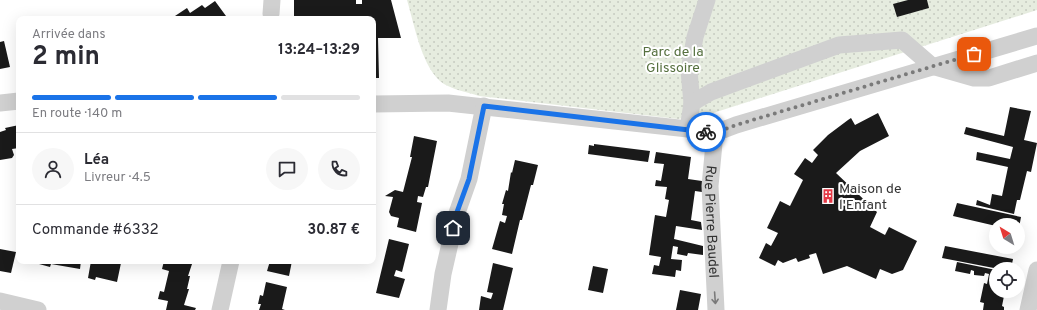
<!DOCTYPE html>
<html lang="fr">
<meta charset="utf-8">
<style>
:root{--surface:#fff;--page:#f7f7f7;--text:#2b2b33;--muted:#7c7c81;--line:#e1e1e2;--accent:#1a73e8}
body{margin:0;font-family:Overpass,sans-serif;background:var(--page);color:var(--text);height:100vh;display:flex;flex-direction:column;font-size:15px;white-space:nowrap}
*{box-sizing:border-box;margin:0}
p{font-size:13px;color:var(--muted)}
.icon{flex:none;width:22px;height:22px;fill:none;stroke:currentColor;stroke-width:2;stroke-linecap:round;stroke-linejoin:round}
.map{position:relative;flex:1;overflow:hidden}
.sheet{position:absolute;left:16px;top:16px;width:360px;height:248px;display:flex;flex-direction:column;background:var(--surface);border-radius:8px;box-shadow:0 4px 16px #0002}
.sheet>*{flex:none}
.needle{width:26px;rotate:322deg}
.controls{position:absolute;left:989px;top:218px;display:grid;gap:8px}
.controls a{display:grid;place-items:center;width:36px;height:36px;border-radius:50%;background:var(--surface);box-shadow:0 4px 16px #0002;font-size:20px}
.pin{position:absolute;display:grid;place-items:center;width:34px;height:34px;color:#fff;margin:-17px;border-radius:8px;box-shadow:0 2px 6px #0006}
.courier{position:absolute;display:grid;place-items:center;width:40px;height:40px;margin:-20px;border:3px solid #1a73e8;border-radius:50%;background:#fff;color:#222;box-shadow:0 1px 5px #0007}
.overview em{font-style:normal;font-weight:700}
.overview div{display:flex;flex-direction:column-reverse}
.overview{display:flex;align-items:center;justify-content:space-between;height:68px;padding:0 16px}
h1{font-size:26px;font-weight:700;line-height:30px}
.bar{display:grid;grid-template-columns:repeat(4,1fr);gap:6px 4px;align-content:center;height:48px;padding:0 16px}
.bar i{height:5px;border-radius:3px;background:var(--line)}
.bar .on{background:var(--accent)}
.bar p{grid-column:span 4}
.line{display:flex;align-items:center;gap:10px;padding:0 16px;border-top:1px solid var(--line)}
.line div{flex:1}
.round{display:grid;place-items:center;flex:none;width:42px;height:42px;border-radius:21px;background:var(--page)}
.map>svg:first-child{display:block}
.park{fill:url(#park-dots)}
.building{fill:#1a1a1a}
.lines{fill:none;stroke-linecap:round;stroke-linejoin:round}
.minor{stroke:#d0d0d0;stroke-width:17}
.oneway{stroke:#7a7a7a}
.done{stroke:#7a7a7a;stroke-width:4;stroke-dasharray:0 7.2}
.route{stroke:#1a73e8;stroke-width:5}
.labels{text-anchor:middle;stroke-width:4;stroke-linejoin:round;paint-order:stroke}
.park-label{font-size:14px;fill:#56703f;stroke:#fff}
.poi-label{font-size:14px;fill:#333;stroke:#fff;text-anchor:start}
.street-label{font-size:14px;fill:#333;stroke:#fff}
</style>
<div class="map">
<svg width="1037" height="310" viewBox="0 0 1037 310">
<defs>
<pattern id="park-dots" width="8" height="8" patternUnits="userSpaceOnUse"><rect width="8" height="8" fill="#e6ecdf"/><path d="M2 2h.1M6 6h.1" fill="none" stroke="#c6cbc0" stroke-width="1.8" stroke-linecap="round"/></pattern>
</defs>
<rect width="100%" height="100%" fill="#fff"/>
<path class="park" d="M407,0h630v10l-327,104 -32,5 -199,-23c-12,-4 -25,-6 -35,-12 -22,-14 -30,-61 -37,-84z"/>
<g class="building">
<polygon points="294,0 356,0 356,4 362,4 362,0 391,0 401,38 378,38 379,78 373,78 373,19 294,19"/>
<polygon points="908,0 927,0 929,8 897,17 893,4"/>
<polygon points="215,1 226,16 222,19 177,19 175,16 187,8 190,13 202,5 205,8"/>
<polygon points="4,41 10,67 0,69 0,42"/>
<polygon points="1010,107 1031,111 1024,140 1037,143 1031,172 1027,171 1020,200 1017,200 1014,214 976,205 977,200 990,205 992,194 1002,196 1008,167 976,160 977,152 1010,159 1013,147 964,134 966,127 1004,136"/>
<polygon points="878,113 889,136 860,151 836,173 877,212 870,227 885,235 889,227 917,241 903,270 892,274 880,269 876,279 847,266 823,274 816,253 809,255 810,258 798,262 796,258 783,263 778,260 775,266 759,258 766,243 771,246 778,233 767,228 780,201 790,206 803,180 794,174 805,158 812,163 818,155 813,150 828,135 848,120 851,118 855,125"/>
<polygon points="19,125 19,148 12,149 14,155 12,158 0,160 0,132 6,130 5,128"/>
<polygon points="414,136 437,141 428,187 426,187 423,197 418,196 417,202 422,203 416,232 397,227 399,218 391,216 389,212 393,197 385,196 395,190 403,192 412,157 410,157"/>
<polygon points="594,144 650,151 648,162 588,154 589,145 594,146"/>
<polygon points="656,152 691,157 688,179 702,181 702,192 695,191 691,220 701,222 702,230 676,226 674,239 703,246 703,255 688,253 687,256 677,254 678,247 673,246 671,259 682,260 681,271 676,270 675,277 652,274 654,265 659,266 661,257 649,255 655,215 666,217 669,200 665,199 667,187 655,186 656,180 661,181 664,164 654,163"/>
<polygon points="515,160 538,165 533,185 531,185 522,220 520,220 512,254 492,249 500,221 505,223 507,216 502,215 504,204 502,204 506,190 508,191 511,172 512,173"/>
<polygon points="957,203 1021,217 1019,228 1018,225 996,226 953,216"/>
<polygon points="389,239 409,244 402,272 396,270 394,276 405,279 399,298 376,293"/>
<polygon points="945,246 1013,259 1011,269 999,269 942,258"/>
<polygon points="0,249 16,252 11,273 0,271"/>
<polygon points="40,261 81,261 80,269 51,264 50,267 39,264"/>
<polygon points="91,261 112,261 121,263 117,282 96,277 95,280 88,278"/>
<polygon points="164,261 193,261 188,276 190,276 187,289 189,289 184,305 196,308 195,310 166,310 168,301 158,299 160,291 164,292 169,271 162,269"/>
<polygon points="270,261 292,261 289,276 267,271"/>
<polygon points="957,262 996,270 996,291 1005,291 1002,306 1004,307 1004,310 983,310 984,303 980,302 984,283 987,284 989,274 985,273 984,276 974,275 974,271 971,270 970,274 955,271"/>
<polygon points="493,263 513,268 503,310 479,310 481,296 491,299 493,293 487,292"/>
<polygon points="593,266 608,269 603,293 588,290"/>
<polygon points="266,282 287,287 282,309 285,310 259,310 261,304 258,304 260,295 263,296"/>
<polygon points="680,290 701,294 698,310 676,310"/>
</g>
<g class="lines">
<g class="minor">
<polyline points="271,14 272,0"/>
<polyline points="0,103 19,101"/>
<polyline points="692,103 689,71 695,37 707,0"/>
<polyline points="373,104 448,103 688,129 715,133 736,125 1037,36"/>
<polyline points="688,129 692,103 711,92 839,45 902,40 932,66 974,78 989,78 1037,63"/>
<path id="s1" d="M715,133l-5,53 6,124"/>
<polyline points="0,301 38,310"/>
<polyline points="220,310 231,261"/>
<polyline points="438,310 443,274 457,213 469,179 484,106"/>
<polyline points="1028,310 1037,270"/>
</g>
</g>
<defs><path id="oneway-shaft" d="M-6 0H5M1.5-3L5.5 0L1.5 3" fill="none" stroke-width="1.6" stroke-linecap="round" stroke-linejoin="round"/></defs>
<use class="oneway" href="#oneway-shaft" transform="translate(715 298) rotate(86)"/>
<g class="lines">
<polyline class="done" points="706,132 715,133 736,125 974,54"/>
<polyline class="route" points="453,228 457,212 469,179 484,106 706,132"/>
</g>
<defs>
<symbol id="building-bare" viewBox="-9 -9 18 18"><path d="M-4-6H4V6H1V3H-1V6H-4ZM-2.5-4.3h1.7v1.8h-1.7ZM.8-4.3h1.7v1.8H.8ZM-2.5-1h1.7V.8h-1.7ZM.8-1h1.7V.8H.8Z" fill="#e63946" stroke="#fff" stroke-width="2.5" paint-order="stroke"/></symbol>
</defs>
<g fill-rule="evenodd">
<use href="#building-bare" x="818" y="186" width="20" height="20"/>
</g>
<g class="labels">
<g class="park-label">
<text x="673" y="56">Parc de la<tspan x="673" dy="16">Glissoire</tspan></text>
</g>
<g class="poi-label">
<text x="839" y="193">Maison de<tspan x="839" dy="16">l'Enfant</tspan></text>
</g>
<g class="street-label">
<text dy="5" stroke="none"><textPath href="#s1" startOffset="89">Rue Pierre Baudel</textPath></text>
</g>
</g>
</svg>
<div class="controls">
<a><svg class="needle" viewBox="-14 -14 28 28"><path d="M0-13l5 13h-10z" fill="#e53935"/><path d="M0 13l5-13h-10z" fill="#7c7c81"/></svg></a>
<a><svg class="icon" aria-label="locate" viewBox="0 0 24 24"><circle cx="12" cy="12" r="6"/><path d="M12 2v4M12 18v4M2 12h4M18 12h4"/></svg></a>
</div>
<div class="pin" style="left:974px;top:54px;background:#ea580c"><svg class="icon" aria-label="bag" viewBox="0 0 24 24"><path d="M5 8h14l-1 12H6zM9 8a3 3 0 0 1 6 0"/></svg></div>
<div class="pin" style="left:453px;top:228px;background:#1f2937"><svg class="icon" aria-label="home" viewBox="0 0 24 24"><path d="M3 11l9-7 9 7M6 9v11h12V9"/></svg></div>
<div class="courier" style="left:706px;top:132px"><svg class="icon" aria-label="bike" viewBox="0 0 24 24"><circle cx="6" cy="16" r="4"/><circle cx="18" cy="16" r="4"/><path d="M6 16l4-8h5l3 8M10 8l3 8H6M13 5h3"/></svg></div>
<section class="sheet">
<div class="overview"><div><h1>2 min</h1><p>Arrivée dans</p></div><em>13:24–13:29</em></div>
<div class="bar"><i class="on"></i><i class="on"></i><i class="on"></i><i></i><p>En route · 140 m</p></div>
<div class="line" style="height:72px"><a class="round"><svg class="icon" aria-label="person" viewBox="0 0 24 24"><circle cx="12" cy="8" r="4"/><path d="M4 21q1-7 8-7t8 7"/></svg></a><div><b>Léa</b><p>Livreur · 4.5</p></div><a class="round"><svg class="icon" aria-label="chat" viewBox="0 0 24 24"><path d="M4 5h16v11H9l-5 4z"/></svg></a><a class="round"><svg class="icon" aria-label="phone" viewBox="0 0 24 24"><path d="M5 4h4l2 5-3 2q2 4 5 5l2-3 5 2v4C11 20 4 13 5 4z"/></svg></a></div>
<div class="line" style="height:52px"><div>Commande #6332</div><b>30.87 €</b></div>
</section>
</div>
